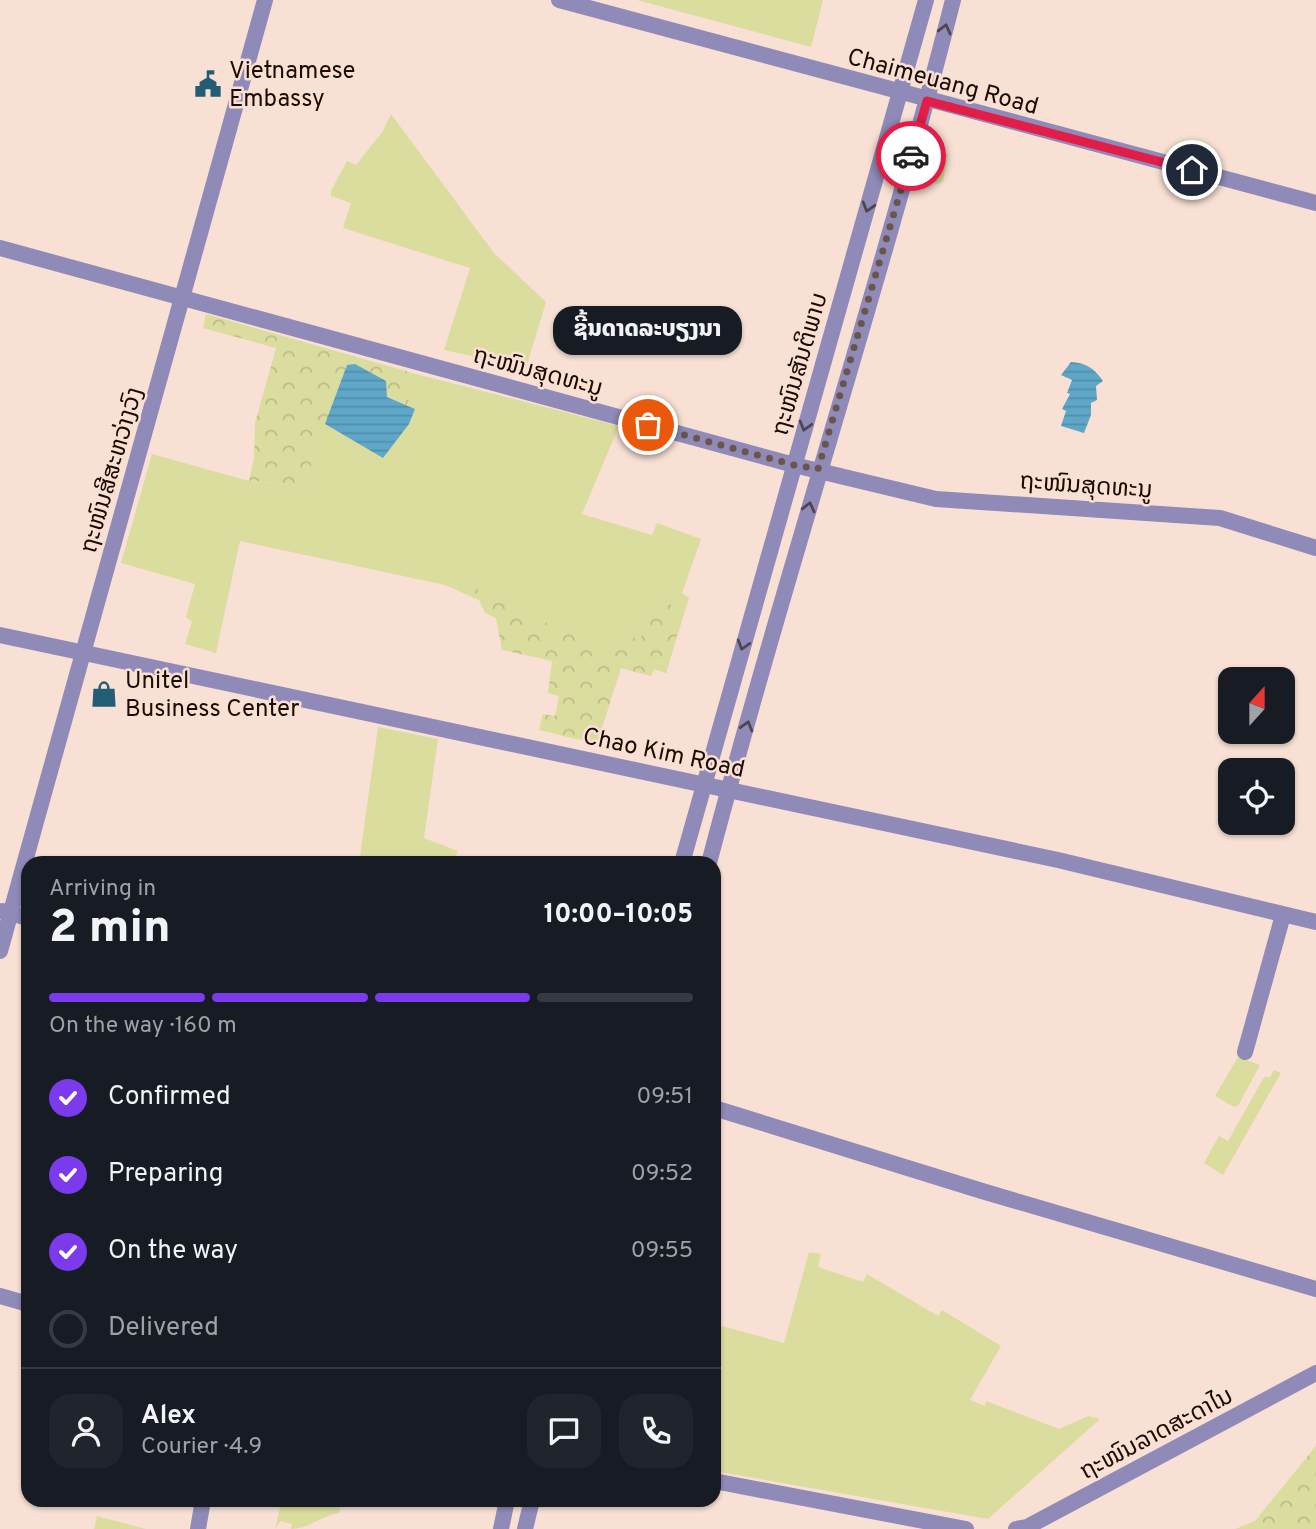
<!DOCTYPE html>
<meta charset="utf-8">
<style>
:root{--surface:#171b24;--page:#20242c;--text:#f1f3f6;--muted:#9ea1a6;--line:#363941;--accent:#7c3aed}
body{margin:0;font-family:Overpass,"Noto Sans Lao",sans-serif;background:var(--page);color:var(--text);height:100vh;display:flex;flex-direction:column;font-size:26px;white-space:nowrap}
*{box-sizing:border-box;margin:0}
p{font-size:23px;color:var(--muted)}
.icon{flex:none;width:38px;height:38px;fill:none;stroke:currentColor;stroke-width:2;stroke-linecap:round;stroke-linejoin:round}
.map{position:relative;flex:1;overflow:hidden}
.sheet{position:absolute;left:21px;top:856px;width:700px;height:651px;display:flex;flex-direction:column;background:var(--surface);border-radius:21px;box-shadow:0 2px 5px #0004}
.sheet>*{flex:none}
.needle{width:46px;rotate:21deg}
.fabs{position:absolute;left:1218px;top:667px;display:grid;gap:14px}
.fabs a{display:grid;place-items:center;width:77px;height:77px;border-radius:14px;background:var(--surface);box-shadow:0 2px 5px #0004;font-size:35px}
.pin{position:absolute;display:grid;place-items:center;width:60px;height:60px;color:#fff;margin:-30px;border:4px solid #fff;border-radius:50%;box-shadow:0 2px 7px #0007}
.courier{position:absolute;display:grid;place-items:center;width:70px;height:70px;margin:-35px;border:5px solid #e11d48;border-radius:50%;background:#fff;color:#222;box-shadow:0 2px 9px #0007}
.bubble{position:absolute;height:49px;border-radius:21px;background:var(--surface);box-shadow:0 2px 5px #0004;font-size:23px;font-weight:800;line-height:49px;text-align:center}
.overview em{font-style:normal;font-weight:800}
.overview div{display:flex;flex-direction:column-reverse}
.overview{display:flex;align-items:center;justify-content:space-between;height:119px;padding:0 28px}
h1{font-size:46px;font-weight:800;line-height:52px}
.bar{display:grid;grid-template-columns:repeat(4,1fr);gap:10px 7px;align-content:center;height:84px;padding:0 28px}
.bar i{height:9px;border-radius:5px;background:var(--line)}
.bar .current{background:var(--accent)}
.bar p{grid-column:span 4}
.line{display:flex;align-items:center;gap:18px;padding:0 28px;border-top:2px solid var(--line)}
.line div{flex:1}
.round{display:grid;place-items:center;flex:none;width:74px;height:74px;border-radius:21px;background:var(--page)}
ol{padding:0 28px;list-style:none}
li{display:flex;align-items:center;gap:21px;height:77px}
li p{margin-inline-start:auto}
li .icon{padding:7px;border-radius:50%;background:var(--accent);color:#fff;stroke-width:4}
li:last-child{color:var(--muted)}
li i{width:38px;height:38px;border:4px solid var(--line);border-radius:50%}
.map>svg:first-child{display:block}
.green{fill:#dbdd9f}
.forest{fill:url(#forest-crowns)}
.water{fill:url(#water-rules)}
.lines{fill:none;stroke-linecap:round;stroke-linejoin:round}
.minor{stroke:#8f8ab7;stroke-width:16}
.oneway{stroke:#504453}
.done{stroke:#6a554c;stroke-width:7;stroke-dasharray:0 12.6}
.route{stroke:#e11d48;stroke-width:9}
.labels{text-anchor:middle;stroke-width:5;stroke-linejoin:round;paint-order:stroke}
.poi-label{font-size:24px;fill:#1d0a02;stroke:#f8e0d4;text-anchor:start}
.street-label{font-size:24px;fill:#1d0a02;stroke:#f8e0d4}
</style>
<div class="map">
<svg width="1316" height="1529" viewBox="0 0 1316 1529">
<defs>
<pattern id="forest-crowns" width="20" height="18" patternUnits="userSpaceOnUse" patternTransform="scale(1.75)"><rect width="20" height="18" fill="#dbdd9f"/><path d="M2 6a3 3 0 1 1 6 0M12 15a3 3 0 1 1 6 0" fill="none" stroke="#bcbc87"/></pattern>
<pattern id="water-rules" width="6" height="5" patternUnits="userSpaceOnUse" patternTransform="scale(1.75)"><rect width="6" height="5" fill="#5fa7c8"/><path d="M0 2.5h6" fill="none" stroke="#528eaa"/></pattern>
</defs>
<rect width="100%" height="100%" fill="#f8e0d4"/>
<g class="green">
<polygon points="637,0 823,0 811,47"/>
<polygon points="391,114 494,253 546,302 526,368 444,350 470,268 343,228 351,203 331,196 331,191 347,161 356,165 383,131"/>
<polygon points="925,147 948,154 943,181 939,184 915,179"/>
<polygon points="420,375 619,426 582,514 652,535 657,523 701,539 682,593 689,598 666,673 654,669 651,676 621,668 446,577 445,585 240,541 216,653 185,644 192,622 186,617 195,584 121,563 152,454 249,481 304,485 325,424 383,458 415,409 405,397"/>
<polygon points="378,727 438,739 424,838 458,851 453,863 359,863"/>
<polygon points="1238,1057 1260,1065 1238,1106 1234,1107 1215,1096"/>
<polygon points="1274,1070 1281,1073 1223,1175 1204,1163 1219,1136 1228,1141 1264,1077 1270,1077"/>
<polygon points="809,1252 821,1254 818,1267 863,1282 867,1274 938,1316 942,1310 1001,1346 970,1400 985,1406 986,1401 1059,1429 1088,1416 1100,1419 988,1519 714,1471 714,1324 784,1343"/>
<path d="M282,1500h20l38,8 -1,5c-18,3 -31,16 -48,16l1,-5 -11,-3 -6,8z"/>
<polygon points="97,1516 146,1529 94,1529"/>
</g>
<g class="forest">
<polygon points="206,314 420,375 406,397 415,409 387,397 347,365 304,485 249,481 254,458 255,423 276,348 203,328"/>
<path d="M446,577l85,34 -1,5 68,29 24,-10 17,4 11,-12c-5,-14 -5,-22 5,-33l28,19 -17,60 -12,-4 -3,7 -30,-8 -24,76 -58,-14 4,-16 12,2 4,-20 -11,-3 4,-32 -50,-11 -6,-32 -11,-5 -6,-13 -34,-15z"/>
<polygon points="1316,1446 1316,1529 1235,1529 1255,1521"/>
</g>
<g class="water">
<path d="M1071,362c15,1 23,6 32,19l-7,5 1,14 -6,3v12l-7,18 -23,-7 5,-15 -4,-2 8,-15 -3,-1 5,-13 -11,-5z"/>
<polygon points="355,364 386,381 387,397 415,409 409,424 383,458 325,424 347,365"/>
</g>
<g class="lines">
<g class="minor">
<polyline points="559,0 1316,203"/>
<polyline points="0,248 794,465 936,499 1220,518 1316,548"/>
<polyline points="0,635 1058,860 1316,922"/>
<polyline points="682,863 926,0"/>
<path d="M709,863c76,-289 170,-573 244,-863"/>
<polyline points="2,911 28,918"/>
<polyline points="0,951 265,0"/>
<polyline points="1245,1052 1283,915"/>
<polyline points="714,1108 982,1191 1316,1289"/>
<polyline points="0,1296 28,1304"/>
<polyline points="714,1481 966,1529"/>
<polyline points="198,1529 203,1500"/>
<polyline points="501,1529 507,1500"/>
<polyline points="525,1529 532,1500"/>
<polyline points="1016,1529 1027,1527 1316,1373"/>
</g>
</g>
<defs><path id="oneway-chevron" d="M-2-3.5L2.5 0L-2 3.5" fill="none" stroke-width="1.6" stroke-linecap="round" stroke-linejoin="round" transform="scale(1.75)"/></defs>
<g class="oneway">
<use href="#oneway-chevron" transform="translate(945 29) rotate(-76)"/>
<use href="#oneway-chevron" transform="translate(868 207) rotate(106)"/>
<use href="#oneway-chevron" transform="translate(805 426) rotate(106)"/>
<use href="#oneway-chevron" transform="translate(809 507) rotate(-76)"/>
<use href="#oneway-chevron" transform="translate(743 645) rotate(107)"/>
<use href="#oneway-chevron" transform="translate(747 726) rotate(-74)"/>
</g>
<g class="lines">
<polyline class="done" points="648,425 794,465 818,469 911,156"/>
<polyline class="route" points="911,156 927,101 1192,170"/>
</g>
<defs>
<symbol id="civic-bare" viewBox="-9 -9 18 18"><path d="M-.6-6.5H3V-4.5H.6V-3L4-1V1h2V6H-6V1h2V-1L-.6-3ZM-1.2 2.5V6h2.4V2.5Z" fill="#225d75" stroke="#f8e0d4" stroke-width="2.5" paint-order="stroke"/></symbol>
<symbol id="shop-bare" viewBox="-9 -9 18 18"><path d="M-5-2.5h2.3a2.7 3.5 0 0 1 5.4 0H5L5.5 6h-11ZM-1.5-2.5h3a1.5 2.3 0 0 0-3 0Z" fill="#225d75" stroke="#f8e0d4" stroke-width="2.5" paint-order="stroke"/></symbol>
</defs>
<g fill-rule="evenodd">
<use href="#civic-bare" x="189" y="65" width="38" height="38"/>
<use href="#shop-bare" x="85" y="675" width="38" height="38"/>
</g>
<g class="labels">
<g class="poi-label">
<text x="229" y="78">Vietnamese<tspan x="229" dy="28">Embassy</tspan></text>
<text x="125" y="688">Unitel<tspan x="125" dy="28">Business Center</tspan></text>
</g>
<g class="street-label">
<text transform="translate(943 81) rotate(15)" y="8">Chaimeuang Road</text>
<text transform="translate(799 364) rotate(-74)" y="8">ຖະໜົນສັນຕິພາບ</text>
<text transform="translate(538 371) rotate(15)" y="8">ຖະໜົນສຸດທະນູ</text>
<text transform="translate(111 470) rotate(-74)" y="8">ຖະໜົນສີສະຫວ່າງວົງ</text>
<text transform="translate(1086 485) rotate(4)" y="8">ຖະໜົນສຸດທະນູ</text>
<text transform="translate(664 752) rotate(12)" y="8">Chao Kim Road</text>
<text transform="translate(1156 1433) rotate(-28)" y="8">ຖະໜົນລາດສະດາໄນ</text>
</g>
</g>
</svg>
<div class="fabs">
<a><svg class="needle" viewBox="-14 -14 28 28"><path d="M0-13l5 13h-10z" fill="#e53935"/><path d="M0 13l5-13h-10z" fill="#9ea1a6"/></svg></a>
<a><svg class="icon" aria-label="locate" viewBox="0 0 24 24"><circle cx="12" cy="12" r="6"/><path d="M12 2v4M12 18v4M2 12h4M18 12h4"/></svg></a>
</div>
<div class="pin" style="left:648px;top:425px;background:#ea580c"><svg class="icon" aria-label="bag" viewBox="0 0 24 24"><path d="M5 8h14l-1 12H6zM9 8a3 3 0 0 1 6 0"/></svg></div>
<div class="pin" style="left:1192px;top:170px;background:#1f2937"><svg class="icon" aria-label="home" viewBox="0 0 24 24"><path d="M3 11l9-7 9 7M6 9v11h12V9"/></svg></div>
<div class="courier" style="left:911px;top:156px"><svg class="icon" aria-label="car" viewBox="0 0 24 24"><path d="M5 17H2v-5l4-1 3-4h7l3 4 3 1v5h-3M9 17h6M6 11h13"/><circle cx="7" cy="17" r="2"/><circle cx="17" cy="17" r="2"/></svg></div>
<div class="bubble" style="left:553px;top:306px;width:189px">ຊີ້ນດາດລະບຽງນາ</div>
<section class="sheet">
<div class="overview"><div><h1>2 min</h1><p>Arriving in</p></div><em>10:00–10:05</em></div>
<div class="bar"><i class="current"></i><i class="current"></i><i class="current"></i><i></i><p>On the way · 160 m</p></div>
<ol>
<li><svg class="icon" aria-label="check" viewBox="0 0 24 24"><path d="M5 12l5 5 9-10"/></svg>Confirmed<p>09:51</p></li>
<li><svg class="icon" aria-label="check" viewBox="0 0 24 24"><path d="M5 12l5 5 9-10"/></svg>Preparing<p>09:52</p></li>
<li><svg class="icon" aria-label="check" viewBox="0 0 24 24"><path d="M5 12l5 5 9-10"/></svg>On the way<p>09:55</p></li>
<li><i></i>Delivered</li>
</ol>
<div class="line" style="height:126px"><a class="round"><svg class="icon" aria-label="person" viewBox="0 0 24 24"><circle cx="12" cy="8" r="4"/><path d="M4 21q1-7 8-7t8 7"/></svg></a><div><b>Alex</b><p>Courier · 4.9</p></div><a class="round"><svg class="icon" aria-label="chat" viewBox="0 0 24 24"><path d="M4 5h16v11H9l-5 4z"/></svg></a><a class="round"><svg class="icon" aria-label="phone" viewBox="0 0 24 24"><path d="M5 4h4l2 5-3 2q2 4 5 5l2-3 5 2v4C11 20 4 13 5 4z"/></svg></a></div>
</section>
</div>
